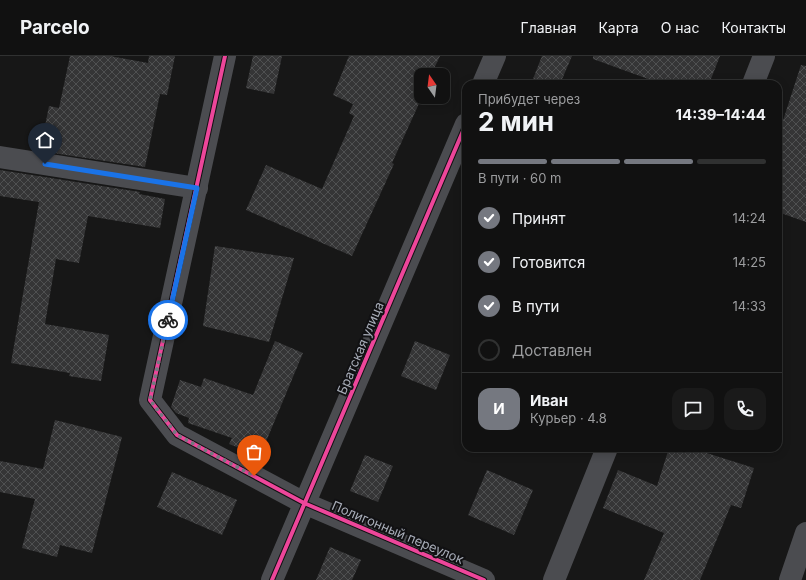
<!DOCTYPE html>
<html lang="ru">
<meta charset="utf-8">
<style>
:root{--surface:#111;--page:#1a1a1a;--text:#f1f3f6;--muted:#9c9d9f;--line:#303131;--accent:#757880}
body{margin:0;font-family:Inter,sans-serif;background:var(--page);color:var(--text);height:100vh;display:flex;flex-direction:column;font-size:15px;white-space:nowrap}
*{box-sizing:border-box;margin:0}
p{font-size:13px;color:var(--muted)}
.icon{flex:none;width:22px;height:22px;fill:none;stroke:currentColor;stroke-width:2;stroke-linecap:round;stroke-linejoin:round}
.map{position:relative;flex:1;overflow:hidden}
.drawer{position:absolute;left:462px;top:24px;width:320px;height:372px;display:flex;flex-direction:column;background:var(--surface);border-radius:12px;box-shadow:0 2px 10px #0003,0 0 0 1px var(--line)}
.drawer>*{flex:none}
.needle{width:26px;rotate:346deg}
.controls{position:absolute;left:414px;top:12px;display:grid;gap:8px}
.controls a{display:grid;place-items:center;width:36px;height:36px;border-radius:8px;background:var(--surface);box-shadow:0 2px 10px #0003,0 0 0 1px var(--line);font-size:20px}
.pin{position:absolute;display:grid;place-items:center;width:34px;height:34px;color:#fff;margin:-41px -17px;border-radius:50% 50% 50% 0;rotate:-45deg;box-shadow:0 0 4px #0007}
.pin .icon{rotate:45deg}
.courier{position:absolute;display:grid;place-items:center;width:40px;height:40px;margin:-20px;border:3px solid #1a73e8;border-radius:50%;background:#fff;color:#222;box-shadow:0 1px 5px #0007}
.summary em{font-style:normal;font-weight:700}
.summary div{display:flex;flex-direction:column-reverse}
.summary{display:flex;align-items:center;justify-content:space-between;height:68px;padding:0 16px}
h1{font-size:26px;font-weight:700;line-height:30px}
.bar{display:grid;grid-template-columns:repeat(4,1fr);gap:6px 4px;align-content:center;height:48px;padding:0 16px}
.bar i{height:5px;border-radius:3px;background:var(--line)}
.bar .active{background:var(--accent)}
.bar p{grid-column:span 4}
.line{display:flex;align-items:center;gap:10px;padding:0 16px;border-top:1px solid var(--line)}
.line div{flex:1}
.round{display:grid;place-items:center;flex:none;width:42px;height:42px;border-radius:12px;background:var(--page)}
ol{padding:0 16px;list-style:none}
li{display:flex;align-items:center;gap:12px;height:44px}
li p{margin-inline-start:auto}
li .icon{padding:4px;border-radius:50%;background:var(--accent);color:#fff;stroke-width:4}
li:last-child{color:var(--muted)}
li i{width:22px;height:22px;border:2px solid var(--line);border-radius:50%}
header{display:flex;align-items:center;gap:24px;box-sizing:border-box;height:56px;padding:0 20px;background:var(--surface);border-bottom:1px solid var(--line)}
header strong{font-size:19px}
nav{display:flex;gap:22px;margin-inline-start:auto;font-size:14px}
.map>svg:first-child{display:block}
.building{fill:url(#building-cross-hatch)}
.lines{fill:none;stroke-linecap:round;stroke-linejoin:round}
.street{stroke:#4b4c50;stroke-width:22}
.cycleway-casing{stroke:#111113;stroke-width:6}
.cycleway{stroke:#ed469a;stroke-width:4}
.done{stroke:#757880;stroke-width:4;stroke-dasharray:0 7.2}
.route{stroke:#1a73e8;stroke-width:5}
.labels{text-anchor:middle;stroke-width:4;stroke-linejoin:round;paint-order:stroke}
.street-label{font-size:13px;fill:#a8adb8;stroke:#111113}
</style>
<header>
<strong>Parcelo</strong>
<nav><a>Главная</a><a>Карта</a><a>О нас</a><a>Контакты</a></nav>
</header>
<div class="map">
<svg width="806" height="524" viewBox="0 0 806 524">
<defs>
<pattern id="building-cross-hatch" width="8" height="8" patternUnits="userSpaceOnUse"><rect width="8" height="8" fill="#353536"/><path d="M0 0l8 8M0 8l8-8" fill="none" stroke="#4f5051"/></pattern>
</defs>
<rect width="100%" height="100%" fill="#171717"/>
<g class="building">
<polygon points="70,0 110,0 148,7 149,0 175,0 167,39 160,38 145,111 40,95 49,50 59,52"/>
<polygon points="253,0 282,0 274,38 246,32"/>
<polygon points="349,0 440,0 431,19 421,19 422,41 392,107 394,108 352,200 246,154 266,109 322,133 354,60 349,57 353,48 333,39"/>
<polygon points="542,0 572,0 560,28 531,28"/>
<polygon points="593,0 720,0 709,28 662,28 593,3"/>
<polygon points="801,9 806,10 806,166 778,156 778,80"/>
<polygon points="0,114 140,136 139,138 165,143 160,172 88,160 79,207 56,203 45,268 109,279 101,325 69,320 70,317 11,307 39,146 0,140"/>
<polygon points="215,190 294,202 269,286 203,270"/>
<polygon points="275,285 303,297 260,400 229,388 232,382 188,367 189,362 176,357 171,351 180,324 201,331 204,322 253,339"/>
<polygon points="415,285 450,299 436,334 401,320"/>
<polygon points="55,364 122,381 92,497 60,489 57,501 22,492 35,443 0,436 0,405 43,413"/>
<polygon points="669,392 691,392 754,412 741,452 731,449 700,524 644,524 664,477 603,452 618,414 657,430"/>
<polygon points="365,399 393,410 378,446 350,435"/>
<polygon points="487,414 533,434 514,479 468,459"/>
<polygon points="172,416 237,444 222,479 157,451"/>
<polygon points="330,491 361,504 352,524 316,524"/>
</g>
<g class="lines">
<g class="street">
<polyline points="225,0 150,344 177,379 304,447 484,524"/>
<polyline points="483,28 495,0"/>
<polyline points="753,28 764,0"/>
<polyline points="0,101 197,132"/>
<polyline points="272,524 466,68"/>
<polyline points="554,524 607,392"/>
<polyline points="790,524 806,477"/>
</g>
<defs>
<g id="cycleway">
<polyline points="225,0 150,344 177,379 304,447 484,524"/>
<polyline points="272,524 466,68"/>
</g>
</defs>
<use href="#cycleway" class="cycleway-casing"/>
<use href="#cycleway" class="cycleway"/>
</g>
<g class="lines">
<polyline class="done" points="168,264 150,344 177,379 254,420"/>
<polyline class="route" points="45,108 197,132 168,264"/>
</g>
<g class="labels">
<g class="street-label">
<text transform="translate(360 292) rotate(-67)" y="5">Братская улица</text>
<text transform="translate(398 476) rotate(23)" y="5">Полигонный переулок</text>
</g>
</g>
</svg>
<div class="controls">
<a><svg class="needle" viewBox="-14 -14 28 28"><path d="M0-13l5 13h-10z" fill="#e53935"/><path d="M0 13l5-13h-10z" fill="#9c9d9f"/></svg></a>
</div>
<div class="pin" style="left:254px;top:420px;background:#ea580c"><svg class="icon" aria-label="bag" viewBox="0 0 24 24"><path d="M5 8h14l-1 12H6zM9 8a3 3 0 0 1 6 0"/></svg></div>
<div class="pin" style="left:45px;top:108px;background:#1f2937"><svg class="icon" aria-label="home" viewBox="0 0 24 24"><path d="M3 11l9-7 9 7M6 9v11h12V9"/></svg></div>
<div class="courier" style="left:168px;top:264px"><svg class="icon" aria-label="bike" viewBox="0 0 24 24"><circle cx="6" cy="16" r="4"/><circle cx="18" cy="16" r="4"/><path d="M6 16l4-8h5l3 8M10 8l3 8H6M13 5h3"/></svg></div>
<section class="drawer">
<div class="summary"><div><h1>2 мин</h1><p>Прибудет через</p></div><em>14:39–14:44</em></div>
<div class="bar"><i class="active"></i><i class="active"></i><i class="active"></i><i></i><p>В пути · 60 m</p></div>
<ol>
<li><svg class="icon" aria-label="check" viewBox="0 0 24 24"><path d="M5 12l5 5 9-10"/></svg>Принят<p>14:24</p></li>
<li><svg class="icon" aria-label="check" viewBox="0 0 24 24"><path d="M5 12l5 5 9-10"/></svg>Готовится<p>14:25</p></li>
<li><svg class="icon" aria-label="check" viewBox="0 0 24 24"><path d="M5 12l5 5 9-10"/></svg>В пути<p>14:33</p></li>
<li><i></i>Доставлен</li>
</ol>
<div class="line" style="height:72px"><b class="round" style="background:var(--accent);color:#fff">И</b><div><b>Иван</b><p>Курьер · 4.8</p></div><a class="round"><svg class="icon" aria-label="chat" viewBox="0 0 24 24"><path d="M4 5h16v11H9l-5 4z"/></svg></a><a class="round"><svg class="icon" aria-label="phone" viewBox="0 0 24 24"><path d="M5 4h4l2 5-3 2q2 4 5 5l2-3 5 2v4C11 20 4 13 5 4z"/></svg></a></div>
</section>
</div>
